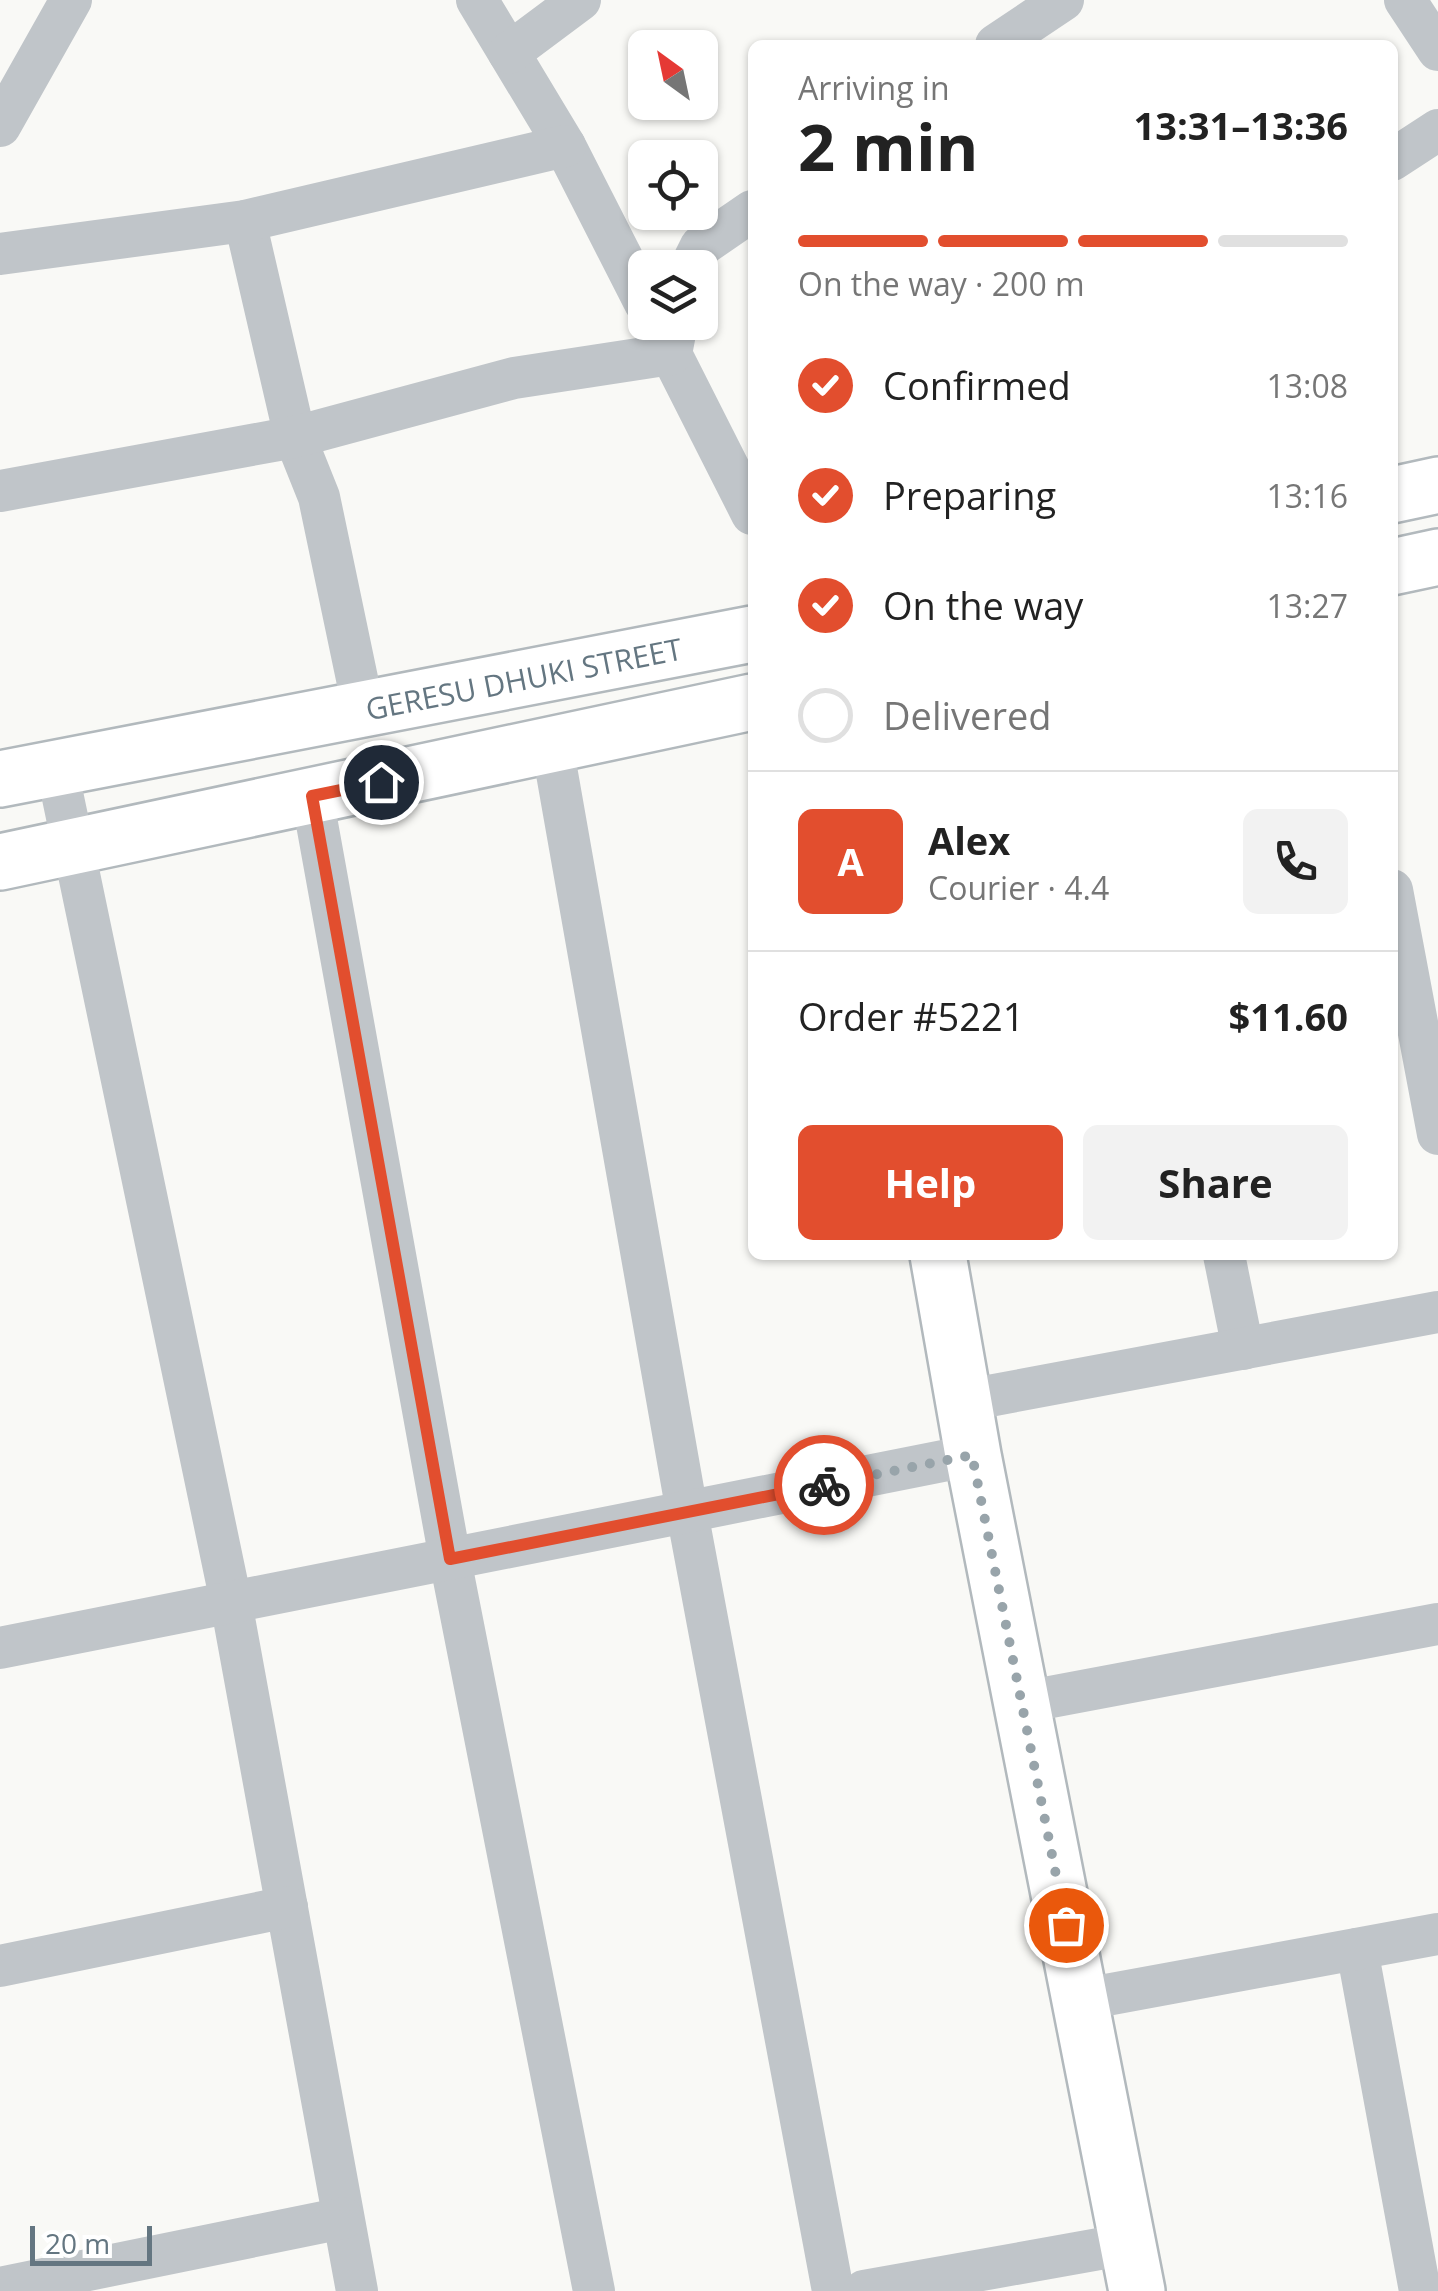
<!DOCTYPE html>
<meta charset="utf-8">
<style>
:root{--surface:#fff;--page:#f2f2f2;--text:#222;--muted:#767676;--line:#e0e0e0;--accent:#e24e2e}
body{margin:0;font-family:"Open Sans",sans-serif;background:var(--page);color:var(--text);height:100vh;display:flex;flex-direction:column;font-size:38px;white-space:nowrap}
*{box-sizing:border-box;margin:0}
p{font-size:32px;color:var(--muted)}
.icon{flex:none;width:55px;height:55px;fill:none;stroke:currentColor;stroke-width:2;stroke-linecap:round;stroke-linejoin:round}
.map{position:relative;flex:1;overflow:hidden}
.sheet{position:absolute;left:748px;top:40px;width:650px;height:1220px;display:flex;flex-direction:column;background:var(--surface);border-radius:15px;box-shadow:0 2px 8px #0004}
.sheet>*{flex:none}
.needle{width:65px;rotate:327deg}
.tools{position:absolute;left:628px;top:30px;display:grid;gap:20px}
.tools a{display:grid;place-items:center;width:90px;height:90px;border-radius:15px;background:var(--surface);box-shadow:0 2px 8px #0004;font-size:50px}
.scale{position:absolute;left:30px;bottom:25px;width:122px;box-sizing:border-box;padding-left:10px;border:5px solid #647681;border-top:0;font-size:28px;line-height:35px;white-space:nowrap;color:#647681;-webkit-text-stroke:8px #fff;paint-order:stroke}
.pin{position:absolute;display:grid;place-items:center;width:85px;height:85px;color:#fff;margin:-42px;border:5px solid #fff;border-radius:50%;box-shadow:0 2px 10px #0007}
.courier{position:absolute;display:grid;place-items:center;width:100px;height:100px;margin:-50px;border:8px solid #e24e2e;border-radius:50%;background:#fff;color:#222;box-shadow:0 2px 12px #0007}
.head em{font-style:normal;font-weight:700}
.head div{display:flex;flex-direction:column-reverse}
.head{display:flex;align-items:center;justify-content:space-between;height:170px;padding:0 50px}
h1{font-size:65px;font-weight:700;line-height:75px}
.bar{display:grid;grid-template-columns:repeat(4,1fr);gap:15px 10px;align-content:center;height:120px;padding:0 50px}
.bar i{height:12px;border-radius:8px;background:var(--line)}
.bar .current{background:var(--accent)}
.bar p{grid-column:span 4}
.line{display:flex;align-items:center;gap:25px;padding:0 50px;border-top:2px solid var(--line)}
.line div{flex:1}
.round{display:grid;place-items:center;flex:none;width:105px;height:105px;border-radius:15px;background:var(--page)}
ol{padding:0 50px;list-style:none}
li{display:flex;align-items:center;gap:30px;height:110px}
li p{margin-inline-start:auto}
li .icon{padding:10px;border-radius:50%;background:var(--accent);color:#fff;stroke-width:4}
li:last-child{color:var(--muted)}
li i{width:55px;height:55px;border:5px solid var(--line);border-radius:50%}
.primary-button{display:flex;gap:20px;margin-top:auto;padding:20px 50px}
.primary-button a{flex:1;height:115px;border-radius:15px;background:var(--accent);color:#fff;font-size:40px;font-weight:700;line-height:115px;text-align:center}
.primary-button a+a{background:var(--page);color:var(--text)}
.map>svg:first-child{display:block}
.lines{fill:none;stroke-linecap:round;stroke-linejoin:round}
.secondary-casing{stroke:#b2b9bd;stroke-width:60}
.street{stroke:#c0c5c9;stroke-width:42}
.secondary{stroke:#fff;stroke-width:55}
.done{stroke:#98a4aa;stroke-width:10;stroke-dasharray:0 18}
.route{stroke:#e24e2e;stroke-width:12}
.labels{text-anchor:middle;stroke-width:10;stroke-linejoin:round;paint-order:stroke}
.street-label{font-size:30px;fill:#647681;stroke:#fff}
</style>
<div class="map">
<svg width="1438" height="2291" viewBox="0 0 1438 2291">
<rect width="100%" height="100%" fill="#f9f9f6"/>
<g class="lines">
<defs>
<g id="secondary">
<polyline points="1392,495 1438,485"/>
<polyline points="1392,567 1438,557"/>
<polyline points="0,779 752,634"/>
<polyline points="0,862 752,702"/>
<polyline points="938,1255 973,1455 1137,2291"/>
</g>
</defs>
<use href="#secondary" class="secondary-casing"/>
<g class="street">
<polyline points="477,0 565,146 645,303"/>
<polyline points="1405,0 1438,50"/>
<polyline points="996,45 1063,0"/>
<polyline points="509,53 580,0"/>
<polyline points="0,126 71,0"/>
<polyline points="1392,160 1438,130"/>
<polyline points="245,221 295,437 319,497 364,712"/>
<polyline points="0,254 245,221 565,146"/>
<polyline points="690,268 701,246 752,211"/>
<polyline points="676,328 671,354 752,514"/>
<polyline points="0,491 295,437 514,378 671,354 655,322"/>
<polyline points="552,745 687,1512 833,2291"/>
<polyline points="57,769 231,1602 357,2291"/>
<polyline points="312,796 450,1559 594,2291"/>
<polyline points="1392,890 1438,1134"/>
<polyline points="1224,1255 1243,1349"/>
<polyline points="962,1401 1438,1312"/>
<polyline points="0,1648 973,1455"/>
<polyline points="1024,1702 1438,1624"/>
<polyline points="1357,1949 1420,2291"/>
<polyline points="0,1966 287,1907"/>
<polyline points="1079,2000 1438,1934"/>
<polyline points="0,2288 343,2218"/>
<polyline points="864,2291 1127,2244"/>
</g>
<use href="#secondary" class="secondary"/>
</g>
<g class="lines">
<polyline class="done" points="824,1485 972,1455 1066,1925"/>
<polyline class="route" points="381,782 312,796 450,1559 824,1485"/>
</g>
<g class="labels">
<g class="street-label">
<text transform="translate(524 680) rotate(-11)" y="10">GERESU DHUKI STREET</text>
</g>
</g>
</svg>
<div class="tools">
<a><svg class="needle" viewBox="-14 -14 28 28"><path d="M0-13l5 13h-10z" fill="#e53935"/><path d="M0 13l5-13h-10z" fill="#767676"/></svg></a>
<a><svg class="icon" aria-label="locate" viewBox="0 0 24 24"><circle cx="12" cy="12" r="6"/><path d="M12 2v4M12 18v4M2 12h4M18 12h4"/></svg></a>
<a><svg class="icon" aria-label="layers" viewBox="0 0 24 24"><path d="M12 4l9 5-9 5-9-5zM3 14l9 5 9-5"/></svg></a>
</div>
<div class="scale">20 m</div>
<div class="pin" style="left:1066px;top:1925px;background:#ea580c"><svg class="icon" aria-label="bag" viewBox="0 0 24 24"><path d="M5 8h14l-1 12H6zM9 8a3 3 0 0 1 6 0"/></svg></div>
<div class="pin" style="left:381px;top:782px;background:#1f2937"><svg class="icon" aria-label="home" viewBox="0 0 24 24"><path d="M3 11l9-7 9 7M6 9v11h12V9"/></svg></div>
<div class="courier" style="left:824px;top:1485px"><svg class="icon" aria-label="bike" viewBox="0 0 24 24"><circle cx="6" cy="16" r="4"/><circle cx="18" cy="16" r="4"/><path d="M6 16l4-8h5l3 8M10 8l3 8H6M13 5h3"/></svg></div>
<section class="sheet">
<div class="head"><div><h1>2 min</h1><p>Arriving in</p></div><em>13:31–13:36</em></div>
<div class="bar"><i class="current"></i><i class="current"></i><i class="current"></i><i></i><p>On the way · 200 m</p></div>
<ol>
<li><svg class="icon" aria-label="check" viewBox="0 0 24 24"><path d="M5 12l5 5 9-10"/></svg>Confirmed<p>13:08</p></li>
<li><svg class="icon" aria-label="check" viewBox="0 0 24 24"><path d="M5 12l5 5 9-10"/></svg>Preparing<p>13:16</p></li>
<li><svg class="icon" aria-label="check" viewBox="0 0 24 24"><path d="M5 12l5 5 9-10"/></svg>On the way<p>13:27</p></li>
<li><i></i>Delivered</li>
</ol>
<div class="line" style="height:180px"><b class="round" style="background:var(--accent);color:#fff">A</b><div><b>Alex</b><p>Courier · 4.4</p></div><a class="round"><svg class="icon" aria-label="phone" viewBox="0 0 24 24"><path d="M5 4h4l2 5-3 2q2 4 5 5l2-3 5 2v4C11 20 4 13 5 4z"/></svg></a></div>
<div class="line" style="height:130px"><div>Order #5221</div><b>$11.60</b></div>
<div class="primary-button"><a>Help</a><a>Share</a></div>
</section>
</div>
